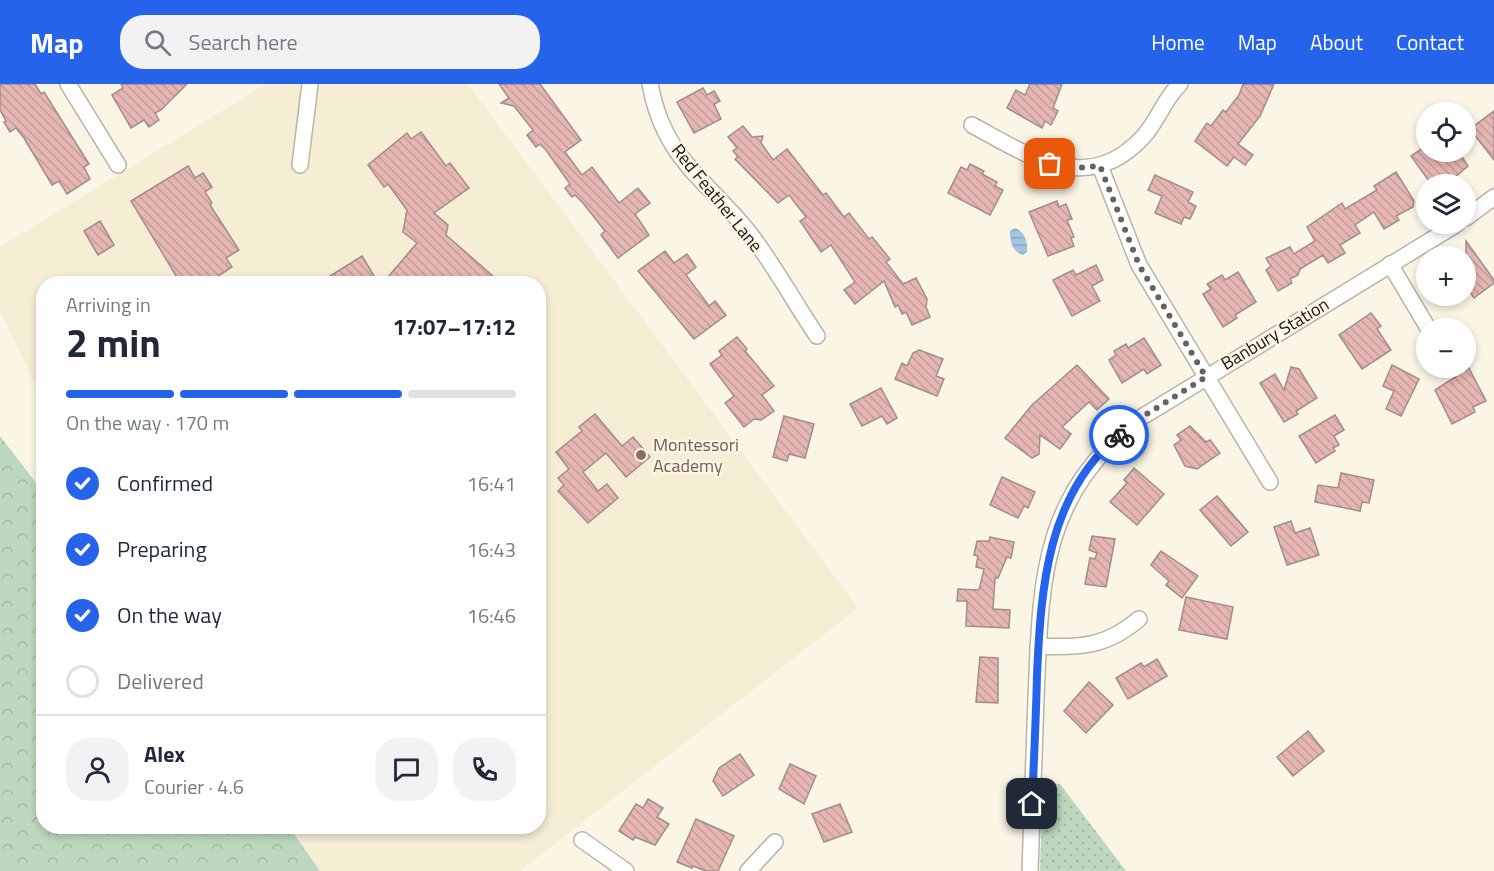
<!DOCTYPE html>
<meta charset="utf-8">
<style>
:root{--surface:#fff;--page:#f2f2f3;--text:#1f2937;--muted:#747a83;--line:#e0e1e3;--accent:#2563eb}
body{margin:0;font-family:"Titillium Web",sans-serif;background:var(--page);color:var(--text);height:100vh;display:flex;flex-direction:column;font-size:22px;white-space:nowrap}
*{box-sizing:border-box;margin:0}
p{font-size:20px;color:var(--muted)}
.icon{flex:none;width:33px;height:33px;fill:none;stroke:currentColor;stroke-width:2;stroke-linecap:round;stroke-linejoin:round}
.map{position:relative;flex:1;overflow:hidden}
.sheet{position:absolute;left:36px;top:192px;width:510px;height:558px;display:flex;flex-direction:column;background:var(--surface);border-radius:24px;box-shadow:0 3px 9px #0003}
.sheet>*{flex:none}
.buttons{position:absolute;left:1416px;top:18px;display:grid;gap:12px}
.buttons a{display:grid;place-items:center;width:60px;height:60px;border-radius:50%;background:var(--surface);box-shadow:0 3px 9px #0003;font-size:30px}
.pin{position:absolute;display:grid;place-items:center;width:51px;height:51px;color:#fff;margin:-26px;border-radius:12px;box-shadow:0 3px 9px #0006}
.courier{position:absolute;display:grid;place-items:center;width:60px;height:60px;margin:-30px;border:4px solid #2563eb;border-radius:50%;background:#fff;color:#222;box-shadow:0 2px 8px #0007}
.summary em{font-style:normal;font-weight:700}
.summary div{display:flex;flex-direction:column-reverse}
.summary{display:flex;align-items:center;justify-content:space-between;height:102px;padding:0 30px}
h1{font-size:39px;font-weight:700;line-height:45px}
.bar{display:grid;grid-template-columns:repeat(4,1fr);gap:9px 6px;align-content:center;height:72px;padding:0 30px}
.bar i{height:8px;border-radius:4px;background:var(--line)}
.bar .on{background:var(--accent)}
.bar p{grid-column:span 4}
.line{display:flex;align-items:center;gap:15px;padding:0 30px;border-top:2px solid var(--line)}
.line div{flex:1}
.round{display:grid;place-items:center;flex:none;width:63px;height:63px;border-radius:24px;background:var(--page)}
ol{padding:0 30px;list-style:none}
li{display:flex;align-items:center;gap:18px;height:66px}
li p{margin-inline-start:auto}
li .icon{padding:6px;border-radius:50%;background:var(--accent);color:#fff;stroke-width:4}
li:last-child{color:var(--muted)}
li i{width:33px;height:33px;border:3px solid var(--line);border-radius:50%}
header{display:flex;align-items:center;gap:36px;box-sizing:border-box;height:84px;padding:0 30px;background:var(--accent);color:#fff}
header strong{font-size:28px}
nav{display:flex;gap:33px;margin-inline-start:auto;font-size:21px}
.search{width:420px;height:54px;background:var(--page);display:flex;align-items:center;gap:15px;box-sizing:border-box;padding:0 21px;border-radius:24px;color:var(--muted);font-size:22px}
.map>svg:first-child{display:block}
.built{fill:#f6edd5}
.forest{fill:url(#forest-crowns)}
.park{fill:url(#park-dots)}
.water{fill:url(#water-rules)}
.building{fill:url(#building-back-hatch);stroke:#a08d8c;stroke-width:1.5}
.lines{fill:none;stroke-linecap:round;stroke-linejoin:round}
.street-casing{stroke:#b9b4a4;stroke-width:18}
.street{stroke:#fff;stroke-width:15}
.done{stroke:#67645b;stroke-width:6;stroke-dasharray:0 10.8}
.route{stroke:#2563eb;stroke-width:8}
.education-dot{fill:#8d6e63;stroke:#fbf5e5;stroke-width:2}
.labels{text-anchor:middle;stroke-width:5;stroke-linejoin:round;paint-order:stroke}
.street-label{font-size:18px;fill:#181610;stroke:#fbf5e5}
.education-label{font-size:18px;fill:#785e54;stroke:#fbf5e5;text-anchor:start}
</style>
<header>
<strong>Map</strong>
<div class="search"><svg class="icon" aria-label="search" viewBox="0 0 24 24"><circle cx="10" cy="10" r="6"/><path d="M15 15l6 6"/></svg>Search here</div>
<nav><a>Home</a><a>Map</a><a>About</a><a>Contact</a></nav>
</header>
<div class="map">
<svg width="1494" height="787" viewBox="0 0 1494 787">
<defs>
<pattern id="forest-crowns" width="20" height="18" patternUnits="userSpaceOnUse" patternTransform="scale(1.5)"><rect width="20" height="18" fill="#bdd8bf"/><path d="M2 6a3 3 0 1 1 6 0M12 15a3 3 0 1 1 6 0" fill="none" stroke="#a2b9a3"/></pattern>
<pattern id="park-dots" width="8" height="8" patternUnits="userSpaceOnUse" patternTransform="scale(1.5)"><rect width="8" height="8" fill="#bdd8bf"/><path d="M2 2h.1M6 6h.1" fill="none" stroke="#a2b9a3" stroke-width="1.8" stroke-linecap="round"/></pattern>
<pattern id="water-rules" width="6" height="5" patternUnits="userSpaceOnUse" patternTransform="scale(1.5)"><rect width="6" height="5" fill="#a3c4e3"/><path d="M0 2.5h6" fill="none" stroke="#8ca8c2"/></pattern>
<pattern id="building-back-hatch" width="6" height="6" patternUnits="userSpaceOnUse" patternTransform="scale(1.5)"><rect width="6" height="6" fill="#e6b6b2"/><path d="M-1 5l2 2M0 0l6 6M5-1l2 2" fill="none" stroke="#c59c98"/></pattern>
</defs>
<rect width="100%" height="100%" fill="#fbf5e5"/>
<polygon class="built" points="266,0 468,0 858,524 520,787 320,787 289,743 538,742 538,200 44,200 43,317 0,227 0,163"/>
<polygon class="forest" points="0,352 43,408 44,742 289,743 320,787 0,787"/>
<polygon class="park" points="1043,700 1060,700 1126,787 1040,787"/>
<path class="water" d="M1015,144c10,4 13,14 12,24l-4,3c-11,-3 -13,-14 -13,-24z"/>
<g class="building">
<polygon points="0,0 35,0 41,10 44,8 89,80 84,83 90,95 67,110 59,97 52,101 24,54 16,44 10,48 4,38 6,37 0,26"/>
<polygon points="121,0 187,0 161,26 155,29 159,36 149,43 144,36 131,44 112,11 123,4"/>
<polygon points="499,0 540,0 581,56 565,68 582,91 592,83 619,119 638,104 650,119 635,130 649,151 618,174 601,151 605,147 583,119 575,111 572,113 565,104 570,100 546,66 540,60 536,63 527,51 533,46 514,22 501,19 509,14"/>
<polygon points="1030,0 1062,0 1053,24 1058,27 1051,41 1045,37 1042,44 1007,24 1016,6 1025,11"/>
<polygon points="1243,0 1274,0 1260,32 1238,60 1253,71 1245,81 1234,73 1227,82 1195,57 1207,39 1211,42 1223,26 1226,28 1239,11"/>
<polygon points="703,4 707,11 714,7 720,17 714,20 721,35 694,49 677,18"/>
<polygon points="1494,27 1494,76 1470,45"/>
<polygon points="743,42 752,53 763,52 761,59 773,76 787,65 823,111 826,109 844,133 849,129 869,155 872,153 890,175 886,178 903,200 916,194 927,215 926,223 930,233 912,241 906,228 902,230 898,221 895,223 884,197 855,220 844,206 855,198 831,161 821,168 800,137 806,133 789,111 778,119 735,75 738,73 733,67 737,64 728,53"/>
<polygon points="421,48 446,82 450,79 469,104 434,129 448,141 446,151 502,200 382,200 417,159 403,148 407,126 388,100 384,103 368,81 407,49 411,55"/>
<polygon points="1426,62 1426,68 1459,68 1468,82 1447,100 1437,100 1433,95 1429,97 1411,72"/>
<polygon points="970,80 984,87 982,90 997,98 995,102 1003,106 990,131 948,109 961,83 967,86"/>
<polygon points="188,82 195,94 203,89 212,103 205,108 212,119 210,121 239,166 226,174 232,183 206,200 181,200 131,117"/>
<polygon points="1396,88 1414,117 1413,123 1396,132 1399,136 1384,145 1374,128 1355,141 1360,149 1340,161 1345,169 1328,179 1323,171 1300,185 1298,191 1290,195 1292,199 1278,207 1266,186 1271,182 1266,174 1290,163 1294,170 1315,157 1307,143 1342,119 1345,125 1377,106 1374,102"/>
<polygon points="1155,91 1193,108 1188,118 1196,122 1190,135 1184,133 1181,140 1155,129 1162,112 1148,106"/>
<polygon points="1057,117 1059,123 1066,120 1072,135 1067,136 1074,153 1071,154 1074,162 1048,172 1029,128"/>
<polygon points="100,137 114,161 98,171 84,147"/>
<polygon points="1466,157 1494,196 1494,199 1474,214 1466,202"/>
<polygon points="665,167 674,179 687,170 696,183 686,191 709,222 715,217 726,231 694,255 638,187"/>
<polygon points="362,172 379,200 317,200 343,184"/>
<polygon points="1096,181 1103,196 1092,202 1100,217 1072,232 1053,196 1073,186 1076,191"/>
<polygon points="1238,188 1256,218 1235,231 1237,234 1223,243 1203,210 1211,205 1207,200 1222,191 1225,196"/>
<polygon points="1371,229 1381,242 1377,245 1391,266 1362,285 1339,251"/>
<polygon points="737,253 747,265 745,267 774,302 762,311 774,327 761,336 754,335 744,343 725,319 734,312 710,280 722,271 719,267"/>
<polygon points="1144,254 1161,281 1147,290 1144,285 1122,299 1109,276 1116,271 1114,267 1126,260 1128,264"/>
<polygon points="919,266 943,275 936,292 944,295 937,312 895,295 902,279 907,282 913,269"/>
<polygon points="1077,281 1109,315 1097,326 1089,318 1062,343 1071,350 1060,365 1040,351 1039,370 1032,374 1005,354 1032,321"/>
<polygon points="1392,281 1419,295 1401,332 1386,325 1394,307 1383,302"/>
<polygon points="1291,283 1299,285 1317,314 1296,327 1298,330 1284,338 1260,299 1275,290 1284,306"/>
<polygon points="1469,284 1486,317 1473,323 1475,328 1452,340 1435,306"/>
<polygon points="881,304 897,334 887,340 882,332 862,342 850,320"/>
<polygon points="595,330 622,362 633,353 650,373 626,393 606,369 583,388 598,407 607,400 618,414 588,439 558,407 564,401 558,394 569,385 556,368 582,347 579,343"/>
<polygon points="1335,331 1344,346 1334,352 1339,361 1333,364 1335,367 1316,379 1299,352"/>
<polygon points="784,332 814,340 805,374 789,370 787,377 773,373"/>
<polygon points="1190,342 1206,358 1210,356 1220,369 1197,385 1185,382 1174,361 1181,356 1177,351"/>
<polygon points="1134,384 1164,410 1137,441 1110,418 1127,399 1124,396"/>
<polygon points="1341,389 1374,396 1369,419 1362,418 1360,427 1315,418 1318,401 1338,404"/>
<polygon points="1002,393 1035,408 1028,424 1024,422 1018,434 990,421"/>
<polygon points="1217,412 1248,448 1231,462 1200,426"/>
<polygon points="1291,437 1295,449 1310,444 1319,471 1287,481 1274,443"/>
<polygon points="1092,452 1115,455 1106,503 1085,500 1090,474 1095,475 1097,469 1089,466"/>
<polygon points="990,453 1014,458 1011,474 1007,473 998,494 995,494 993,525 1010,526 1009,544 966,542 967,517 957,517 958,505 979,506 984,485 976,483 978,472 974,471 977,457 989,457"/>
<polygon points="1161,467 1198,492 1182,514 1166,501 1169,497 1151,481"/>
<polygon points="1186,513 1233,523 1227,555 1179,546"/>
<polygon points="980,573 998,574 998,619 976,618"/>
<polygon points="1157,575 1167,592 1128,615 1116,594 1141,579 1144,583"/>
<polygon points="1089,598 1113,621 1086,649 1064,627"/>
<polygon points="1308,647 1324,667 1293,692 1277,673"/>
<polygon points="740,670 754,691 723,712 713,697 719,684"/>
<polygon points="790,680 816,692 804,720 779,705"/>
<polygon points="648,715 663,724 657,733 669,740 655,761 635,753 633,756 619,747 636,720 643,724"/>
<polygon points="840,720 852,748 824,758 812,730"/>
<polygon points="696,735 734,752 718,787 706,787 693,782 692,784 677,778"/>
</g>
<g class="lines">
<defs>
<g id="street">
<polyline points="68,0 118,81"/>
<path d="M650,0c14,77 58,96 101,151 24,32 44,68 66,101"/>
<path d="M972,41c57,31 116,72 171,12 15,-16 21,-38 37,-53"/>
<polyline points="300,81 310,0"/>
<polyline points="1100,82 1139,181 1270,398"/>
<polyline points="1466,134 1494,113"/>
<polyline points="1390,180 1428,244"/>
<path d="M1038,562c42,2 68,1 101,-27"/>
<polyline points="582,756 626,787"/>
<polyline points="748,787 775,758"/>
<path d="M1030,787c2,-58 4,-115 6,-173 5,-118 4,-203 106,-281l315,-193"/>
</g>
</defs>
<use href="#street" class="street-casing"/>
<use href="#street" class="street"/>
</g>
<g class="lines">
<polyline class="done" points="1050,80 1074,84 1100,82 1139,181 1206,293 1142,333 1119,351"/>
<path class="route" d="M1032,720c2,-43 4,-86 5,-129 4,-87 10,-180 82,-240"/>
</g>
<circle class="education-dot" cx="641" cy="371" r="6"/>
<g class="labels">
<g class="street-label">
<text transform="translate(717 114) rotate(51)" y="6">Red Feather Lane</text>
<text transform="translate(1275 250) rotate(-31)" y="6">Banbury Station</text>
</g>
<g class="education-label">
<text x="653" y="367">Montessori<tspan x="653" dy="21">Academy</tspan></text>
</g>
</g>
</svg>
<div class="buttons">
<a><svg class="icon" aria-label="locate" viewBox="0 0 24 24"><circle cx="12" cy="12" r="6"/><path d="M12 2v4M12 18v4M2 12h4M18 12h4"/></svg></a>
<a><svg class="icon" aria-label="layers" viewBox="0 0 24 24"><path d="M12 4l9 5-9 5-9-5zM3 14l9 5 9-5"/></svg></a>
<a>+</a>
<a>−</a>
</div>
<div class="pin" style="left:1050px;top:80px;background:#ea580c"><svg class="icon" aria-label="bag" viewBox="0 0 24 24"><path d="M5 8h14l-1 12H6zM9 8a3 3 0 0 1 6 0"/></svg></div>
<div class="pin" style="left:1032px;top:720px;background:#1f2937"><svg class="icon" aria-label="home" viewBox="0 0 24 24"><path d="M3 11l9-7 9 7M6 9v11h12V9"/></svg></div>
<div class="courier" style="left:1119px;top:351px"><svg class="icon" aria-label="bike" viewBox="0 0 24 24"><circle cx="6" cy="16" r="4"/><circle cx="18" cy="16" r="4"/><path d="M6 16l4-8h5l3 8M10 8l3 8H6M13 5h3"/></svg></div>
<section class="sheet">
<div class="summary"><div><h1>2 min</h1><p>Arriving in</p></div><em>17:07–17:12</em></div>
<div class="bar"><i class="on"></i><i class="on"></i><i class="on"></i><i></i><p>On the way · 170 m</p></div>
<ol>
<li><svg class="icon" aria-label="check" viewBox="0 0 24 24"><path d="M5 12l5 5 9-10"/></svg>Confirmed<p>16:41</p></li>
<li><svg class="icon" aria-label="check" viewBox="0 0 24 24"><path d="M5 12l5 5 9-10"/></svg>Preparing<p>16:43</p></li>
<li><svg class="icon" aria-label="check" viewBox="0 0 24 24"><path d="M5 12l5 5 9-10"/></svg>On the way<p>16:46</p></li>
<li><i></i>Delivered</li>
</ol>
<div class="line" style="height:108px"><a class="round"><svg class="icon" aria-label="person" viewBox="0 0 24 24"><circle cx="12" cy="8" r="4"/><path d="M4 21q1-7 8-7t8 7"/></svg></a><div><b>Alex</b><p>Courier · 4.6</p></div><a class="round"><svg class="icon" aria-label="chat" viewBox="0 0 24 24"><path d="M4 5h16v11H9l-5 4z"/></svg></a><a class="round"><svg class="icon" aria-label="phone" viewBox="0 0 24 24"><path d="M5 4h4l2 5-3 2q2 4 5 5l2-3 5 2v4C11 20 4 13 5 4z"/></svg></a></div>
</section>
</div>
